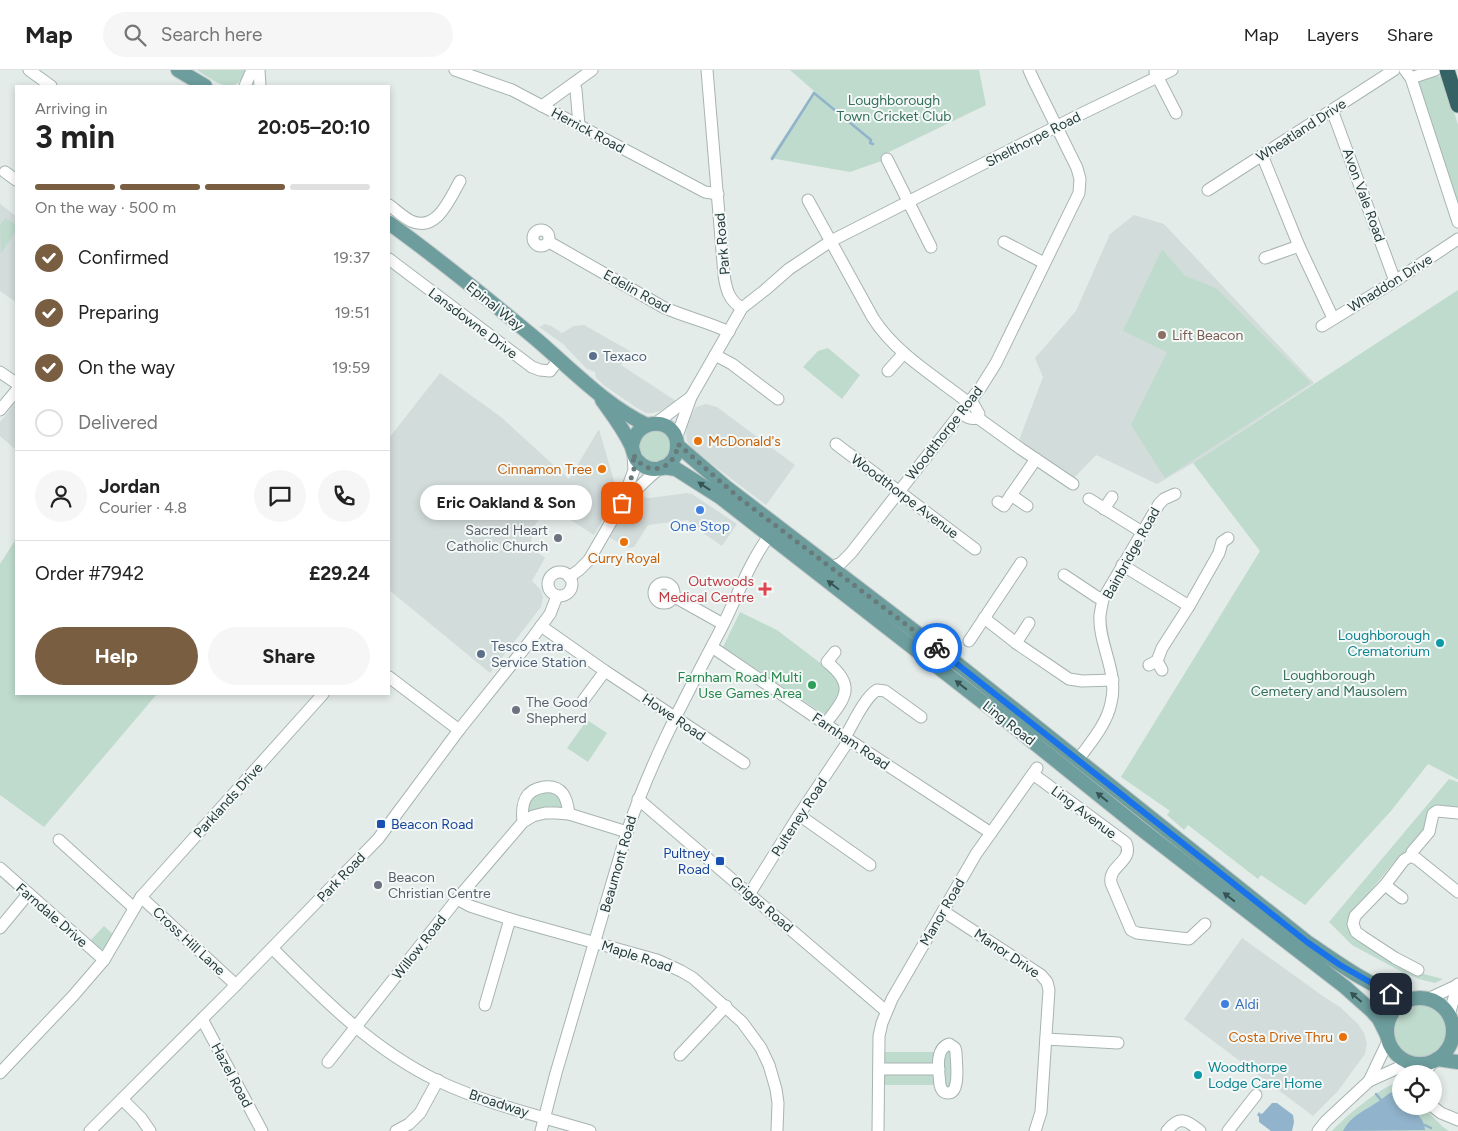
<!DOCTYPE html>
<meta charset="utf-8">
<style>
:root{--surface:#fff;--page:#f6f6f6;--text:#222;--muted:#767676;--line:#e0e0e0;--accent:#795e42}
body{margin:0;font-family:Figtree,sans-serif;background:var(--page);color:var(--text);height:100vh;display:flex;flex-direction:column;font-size:19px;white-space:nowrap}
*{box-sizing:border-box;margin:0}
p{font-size:16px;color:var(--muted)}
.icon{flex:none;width:28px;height:28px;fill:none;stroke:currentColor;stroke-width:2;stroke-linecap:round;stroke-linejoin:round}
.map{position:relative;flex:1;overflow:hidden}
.side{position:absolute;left:15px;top:15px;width:375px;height:610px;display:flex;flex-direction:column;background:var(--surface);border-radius:0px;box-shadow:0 2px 8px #0003}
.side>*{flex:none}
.controls{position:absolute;left:1392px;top:995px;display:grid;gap:10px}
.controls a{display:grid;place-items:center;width:50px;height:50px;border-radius:50%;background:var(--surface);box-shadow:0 2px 8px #0003;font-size:25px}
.pin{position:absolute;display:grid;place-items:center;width:42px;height:42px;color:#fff;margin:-21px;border-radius:10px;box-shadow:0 2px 8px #0006}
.courier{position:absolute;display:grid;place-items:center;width:50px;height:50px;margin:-25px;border:4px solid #1a73e8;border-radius:50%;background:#fff;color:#222;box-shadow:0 1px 6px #0007}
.bubble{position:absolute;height:35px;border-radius:18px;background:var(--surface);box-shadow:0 2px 8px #0003;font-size:16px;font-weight:700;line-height:35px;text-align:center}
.headline em{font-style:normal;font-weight:700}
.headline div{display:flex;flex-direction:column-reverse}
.headline{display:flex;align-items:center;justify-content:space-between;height:85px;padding:0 20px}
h1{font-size:32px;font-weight:700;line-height:38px}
.bar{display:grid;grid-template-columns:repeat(4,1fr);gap:8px 5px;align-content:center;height:60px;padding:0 20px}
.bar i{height:6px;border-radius:4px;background:var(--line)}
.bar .on{background:var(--accent)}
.bar p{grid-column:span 4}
.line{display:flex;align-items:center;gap:12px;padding:0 20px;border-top:1px solid var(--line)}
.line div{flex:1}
.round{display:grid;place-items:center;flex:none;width:52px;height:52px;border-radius:26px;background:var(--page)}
ol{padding:0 20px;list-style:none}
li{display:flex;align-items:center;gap:15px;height:55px}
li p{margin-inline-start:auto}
li .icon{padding:5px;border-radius:50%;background:var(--accent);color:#fff;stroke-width:4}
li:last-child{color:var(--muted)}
li i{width:28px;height:28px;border:2px solid var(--line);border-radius:50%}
.button{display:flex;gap:10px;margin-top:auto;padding:10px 20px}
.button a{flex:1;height:58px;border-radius:30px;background:var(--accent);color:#fff;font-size:20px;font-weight:700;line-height:58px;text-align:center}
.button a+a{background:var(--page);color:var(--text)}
header{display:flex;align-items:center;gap:30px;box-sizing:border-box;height:70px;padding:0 25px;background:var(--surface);border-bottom:1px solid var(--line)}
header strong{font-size:24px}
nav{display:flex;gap:28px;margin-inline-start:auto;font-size:18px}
.search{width:350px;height:45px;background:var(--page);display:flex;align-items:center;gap:12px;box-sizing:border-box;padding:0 18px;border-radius:28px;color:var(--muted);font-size:19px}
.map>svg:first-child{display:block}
.built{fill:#d2dcda}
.green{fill:#bfdbce}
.water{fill:#91b3cb}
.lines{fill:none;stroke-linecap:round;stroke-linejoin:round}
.stream{stroke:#91b3cb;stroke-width:2.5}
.minor-casing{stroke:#a7b4b2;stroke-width:13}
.major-casing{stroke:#c2c8c8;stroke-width:16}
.highway-casing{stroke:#c2c8c8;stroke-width:17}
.minor{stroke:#fff;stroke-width:11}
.major{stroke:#6d9d9d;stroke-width:14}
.highway{stroke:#346265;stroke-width:15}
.oneway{fill:#375454}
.done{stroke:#687a79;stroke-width:5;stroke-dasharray:0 9}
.route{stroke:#1a73e8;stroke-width:6}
.education-dot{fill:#8d6e63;stroke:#f4f9f8;stroke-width:2}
.service-dot{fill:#5c6f8a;stroke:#f4f9f8;stroke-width:2}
.food-dot{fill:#e8710a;stroke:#f4f9f8;stroke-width:2}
.shop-dot{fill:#3f7fe0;stroke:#f4f9f8;stroke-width:2}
.worship-dot{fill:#6b7280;stroke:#f4f9f8;stroke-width:2}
.health-dot{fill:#e0444e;stroke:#f4f9f8;stroke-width:2}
.culture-dot{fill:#0f9aa8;stroke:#f4f9f8;stroke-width:2}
.leisure-dot{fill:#2e9e5b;stroke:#f4f9f8;stroke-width:2}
.transit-dot{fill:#1a4fb4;stroke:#f4f9f8;stroke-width:2}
.labels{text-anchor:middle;stroke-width:4;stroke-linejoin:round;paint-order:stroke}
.park-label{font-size:14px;fill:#336f5a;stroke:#f4f9f8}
.street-label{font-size:14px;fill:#253c3c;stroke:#f4f9f8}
.education-label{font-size:14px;fill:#785e54;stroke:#f4f9f8;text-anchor:start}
.service-label{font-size:14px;fill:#4e5e75;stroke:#f4f9f8;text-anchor:start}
.food-label{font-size:14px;fill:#c56008;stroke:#f4f9f8;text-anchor:end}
.shop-label{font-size:14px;fill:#366cbe;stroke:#f4f9f8}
.worship-label{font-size:14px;fill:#5b616d;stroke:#f4f9f8;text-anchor:start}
.health-label{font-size:14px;fill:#be3a42;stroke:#f4f9f8;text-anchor:end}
.culture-label{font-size:14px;fill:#0d838f;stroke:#f4f9f8;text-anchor:end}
.leisure-label{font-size:14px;fill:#27864d;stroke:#f4f9f8;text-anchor:end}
.transit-label{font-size:14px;fill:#164399;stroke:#f4f9f8;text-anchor:start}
</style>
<header>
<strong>Map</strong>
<div class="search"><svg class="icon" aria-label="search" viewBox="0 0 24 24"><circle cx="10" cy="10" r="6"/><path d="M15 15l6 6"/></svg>Search here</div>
<nav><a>Map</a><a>Layers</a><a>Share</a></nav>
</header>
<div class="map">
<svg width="1458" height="1061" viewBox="0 0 1458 1061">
<rect width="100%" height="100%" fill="#e4ecea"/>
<g class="built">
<polygon points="0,134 16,146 16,232 0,221"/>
<polygon points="1134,145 1164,154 1314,313 1193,393 1157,414 1096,385 1074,408 1018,373 1043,307 1035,288 1076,241 1110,164"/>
<polygon points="545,254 551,256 562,263 574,256 584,255 630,281 621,295 676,331 660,341 652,343 646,343 637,338 605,316 596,308 595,302 587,299 563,274 539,257"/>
<polygon points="440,303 501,347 569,409 599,359 614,411 620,420 594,465 549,436 535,455 532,465 531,474 534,480 545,488 532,511 541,520 543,527 541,537 490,603 389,520 389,368"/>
<polygon points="16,332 16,380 0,366 0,352"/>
<polygon points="706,334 717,337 795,395 766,435 700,385 691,377 687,371 686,365 688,352 692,344 696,337"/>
<polygon points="639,423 646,428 650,428 687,423 692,424 737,454 722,476 692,455 688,450 648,455 634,477 628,478 609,467 630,435"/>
<polygon points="1242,868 1327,929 1340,937 1358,954 1364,963 1367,973 1365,984 1338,1021 1313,1046 1184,949"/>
</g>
<g class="green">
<path d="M197,0h49c-10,29 -32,11 -49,0z"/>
<polygon points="790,0 979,0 986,35 887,83 887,89 850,102 770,88 814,21"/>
<polygon points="1432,5 1441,7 1445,11 1458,55 1458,145 1418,15 1420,11"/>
<polygon points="5,148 16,155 16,161 1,183 0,155"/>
<polygon points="1162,179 1185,206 1216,218 1311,313 1165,408 1131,355 1167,282 1123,261"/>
<polygon points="1458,220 1458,709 1457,709 1428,694 1391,741 1305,835 1261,805 1258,809 1188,755 1184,760 1167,745 1170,741 1121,707 1260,481 1193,393"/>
<polygon points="828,278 860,305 842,329 803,297 818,281"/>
<circle cx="655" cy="376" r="16"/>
<polygon points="16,469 16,624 157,624 44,757 0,725 0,494"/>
<polygon points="740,542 777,560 836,605 841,613 839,627 826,644 822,643 723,577"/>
<polygon points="587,650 607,663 588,692 567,678"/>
<polygon points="1449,709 1458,712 1458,737 1443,736 1435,737 1422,771 1394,792 1359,835 1353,854 1424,904 1443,909 1435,913 1419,909 1402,902 1352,875 1329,852"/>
<polygon points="555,717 569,744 550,736 522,745 526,726"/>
<polygon points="104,856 114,865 105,879 100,879 90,871"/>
<circle cx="1420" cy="961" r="33"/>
<polygon points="952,975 955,1020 939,1015 879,1015 879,982 939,982"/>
<path d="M1395,1013l6,3v20h21l21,21 6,4h-117c14,-15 44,-40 63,-48z"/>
</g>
<g class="water">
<path d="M1392,1022l9,5v9h9c6,7 15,14 15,24l-82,1c7,-15 23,-21 36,-30 5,-3 7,-6 13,-9z"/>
<polygon points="1272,1033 1277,1033 1293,1045 1294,1052 1292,1061 1271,1061 1259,1052 1259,1047 1257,1045 1259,1042 1261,1044 1263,1043"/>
</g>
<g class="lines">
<g class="stream">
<polyline points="772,89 814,23 871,70 870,73 873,74"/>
<polyline points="1376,1024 1381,1030"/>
<polyline points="1425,1055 1431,1058"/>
</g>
<defs>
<g id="minor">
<polyline points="29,0 51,16"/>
<polyline points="259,0 260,16"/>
<polyline points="455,0 512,20 705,122 718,124"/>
<path d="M707,0l17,205c2,14 5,26 18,33"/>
<polyline points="1405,0 1411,8 1458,152"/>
<polyline points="1155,2 1176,43"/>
<polyline points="1411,8 1435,0"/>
<polyline points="574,13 576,20 579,55"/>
<polyline points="245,16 252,0"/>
<polyline points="542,36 592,0"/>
<polyline points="1332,40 1395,211"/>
<polyline points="1262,85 1299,176 1333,248"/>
<polyline points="887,89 931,177"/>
<polyline points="5,102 16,110"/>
<polyline points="1208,120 1394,0"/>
<path d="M808,130l65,118c23,36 63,59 96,85"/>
<path d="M389,135c7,5 14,12 22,16 26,12 39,-23 49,-40"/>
<circle cx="541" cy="168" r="8"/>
<path d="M549,172l114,65c22,10 45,15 66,25"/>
<polyline points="1004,172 1044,193"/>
<polyline points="1265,188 1299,176"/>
<polyline points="389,189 532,297 540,300 550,301 559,289"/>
<polyline points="1322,256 1395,211 1458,169"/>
<polyline points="715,285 732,294 778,329"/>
<polyline points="888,301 904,283"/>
<polyline points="0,302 16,313"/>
<polyline points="0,340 16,321"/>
<path d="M960,342c6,5 11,8 18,6l1,-4 -8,-14"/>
<polyline points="978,348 1021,379 1073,414"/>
<polyline points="656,353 691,327"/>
<polyline points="676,369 691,327 742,238 765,220 789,199 831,171 1083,43 1172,0"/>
<polyline points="836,374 975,479"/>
<polyline points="1011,425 1036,389"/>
<polyline points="1089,429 1142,462"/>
<polyline points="998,432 1004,436 1011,425 1027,436"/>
<path d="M622,433c13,-11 24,-24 37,-34"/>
<polyline points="1104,439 1112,427"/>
<polyline points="1122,495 1189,536"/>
<polyline points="831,497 841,493 851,483 981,317 996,293 1079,123 1080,109 1077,98 1034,11 1029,0"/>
<circle cx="560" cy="514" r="12"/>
<polyline points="1064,505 1097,527 1103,529"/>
<polyline points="569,507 579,500 589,490 622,433 634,400 633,384"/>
<circle cx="664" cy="523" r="10"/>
<polyline points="673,526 723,554"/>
<polyline points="984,548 1016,573 1069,609 1082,611 1113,610"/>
<polyline points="541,556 605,601 744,693"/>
<polyline points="969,571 1021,493"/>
<polyline points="1016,573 1029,553"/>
<polyline points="712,577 849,670 991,763"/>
<polyline points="1157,591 1162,578 1189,536 1219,483 1222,472 1228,468"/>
<polyline points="1149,595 1157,591 1162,600"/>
<polyline points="389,607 459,660"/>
<polyline points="582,632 605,601"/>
<path d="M826,653c19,-25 31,-37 1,-61l8,-10"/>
<path d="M845,667c8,-13 19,-39 32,-47l8,1 36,26"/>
<path d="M1078,690c12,-17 29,-36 33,-57 8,-31 -13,-59 -11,-88 1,-6 2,-11 3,-16l56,-95 5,-5 11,-5"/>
<path d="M1033,704l93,69c8,19 -18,22 -15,40l20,47 6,3 52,6 16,-15"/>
<polyline points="638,729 886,941"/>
<polyline points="799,745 870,795"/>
<path d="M523,752c-2,-18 1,-32 21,-35 19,-2 23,11 25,27"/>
<polyline points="59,770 134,838"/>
<polyline points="1411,786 1412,782 1429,762 1433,744 1437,741 1458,743"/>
<polyline points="0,798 104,890"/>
<polyline points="1385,815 1402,828"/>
<polyline points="750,823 799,745 849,670"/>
<polyline points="141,827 236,915"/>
<polyline points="457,829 470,836 510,849 657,890 681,901 693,908 742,952 761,978 769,995 776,1019 778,1033 777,1061"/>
<polyline points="943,841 1041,905 1047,912 1049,920 1041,1042 1035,1061"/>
<polyline points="0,858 28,824"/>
<path d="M272,878c50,50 101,102 166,133 49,23 101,35 152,50"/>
<polyline points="1418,900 1395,888 1363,867 1356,862 1353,854 1355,846 1385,815 1404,790 1411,786 1417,789 1458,822"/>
<polyline points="1428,929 1458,915"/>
<polyline points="485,935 510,849"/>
<polyline points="1449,945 1458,914"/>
<polyline points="202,949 262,1061"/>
<polyline points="1046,969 1118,973"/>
<path d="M949,974l6,4 1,4c0,9 5,41 -8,41 -5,0 -7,-4 -8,-8 -1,-13 -6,-36 9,-41z"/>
<polyline points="680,985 726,936"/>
<polyline points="328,992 457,829 523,752 533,746 545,743 556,743 569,744 627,762"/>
<polyline points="1412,994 1416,1004"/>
<polyline points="879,999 939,999"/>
<polyline points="0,1003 73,926 104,890 141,827 323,624"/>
<polyline points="1427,1004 1428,998 1434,991"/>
<polyline points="1369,1011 1409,993"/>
<polyline points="122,1029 141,1048 150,1061"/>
<polyline points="1432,1036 1441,1043 1458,1050"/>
<polyline points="90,1061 236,915 378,769 459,660 527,575 550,544 557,526"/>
<polyline points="396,1061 409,1054 420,1043 438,1010"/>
<path d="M541,1061l15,-58 71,-241c24,-72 60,-138 95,-205 15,-30 27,-64 47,-91"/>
<polyline points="878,1061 879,966 882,953 892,929 976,784 1037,698"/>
<path d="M1167,1061c12,-16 20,-11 33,0"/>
<polyline points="1228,1061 1256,1025"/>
<polyline points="1318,1061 1326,1051 1369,1011 1388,971"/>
</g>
<g id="major">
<polyline points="178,0 205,16"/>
<path d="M389,153c50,36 99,76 147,116 34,29 70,67 111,86"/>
<path d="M602,330c10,14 21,28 29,45 2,4 2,9 5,14 3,4 7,7 12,9 7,2 16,1 21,-4 5,-4 8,-11 8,-17 2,-30 -42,-32 -45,0"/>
<path d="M677,375l49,42 229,175 352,280c32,22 64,45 102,58"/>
<polyline points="663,397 676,399 720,427 1007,651 1140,758 1345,917 1372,941 1379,949 1387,965"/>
<circle cx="1420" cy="961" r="33"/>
<polyline points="1437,989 1458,992"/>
</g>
<polyline id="highway" points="1447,0 1458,35"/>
</defs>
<use href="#minor" class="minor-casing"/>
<use href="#major" class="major-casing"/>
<use href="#highway" class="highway-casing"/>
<use href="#minor" class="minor"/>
<use href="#major" class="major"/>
<use href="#highway" class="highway"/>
</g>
<defs><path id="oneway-solid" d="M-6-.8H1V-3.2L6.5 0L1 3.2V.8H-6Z" transform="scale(1.25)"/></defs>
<g class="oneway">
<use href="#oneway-solid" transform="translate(704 416) rotate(-146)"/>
<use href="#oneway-solid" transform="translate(833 515) rotate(-143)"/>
<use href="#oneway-solid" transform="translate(961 615) rotate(-142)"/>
<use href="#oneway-solid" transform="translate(1102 727) rotate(-141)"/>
<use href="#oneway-solid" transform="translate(1229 827) rotate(-142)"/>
<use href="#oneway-solid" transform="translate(1356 927) rotate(-139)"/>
</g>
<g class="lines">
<path class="done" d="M622,433l12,-33 -1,-16c13,24 42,17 45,-10l60,53 199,151"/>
<polyline class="route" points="937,578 1307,872 1340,895 1391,924"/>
</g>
<circle class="education-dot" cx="1162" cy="265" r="5"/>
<g class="service-dot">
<circle cx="593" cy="286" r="5"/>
<circle cx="481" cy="584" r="5"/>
</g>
<g class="food-dot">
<circle cx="698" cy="371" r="5"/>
<circle cx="602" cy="399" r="5"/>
<circle cx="624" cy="472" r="5"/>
<circle cx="1343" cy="967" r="5"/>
</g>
<g class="shop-dot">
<circle cx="700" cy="440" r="5"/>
<circle cx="1225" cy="934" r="5"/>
</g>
<g class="worship-dot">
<circle cx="558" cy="468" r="5"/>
<circle cx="516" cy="640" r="5"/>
<circle cx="378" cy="815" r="5"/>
</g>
<path class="health-dot" d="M762.5 511.5h5v5h5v5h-5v5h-5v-5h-5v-5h5z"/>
<g class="culture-dot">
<circle cx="1440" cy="573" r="5"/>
<circle cx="1198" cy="1005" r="5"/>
</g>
<circle class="leisure-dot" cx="812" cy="615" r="5"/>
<g class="transit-dot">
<rect x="376" y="749" width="10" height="10" rx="2.5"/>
<rect x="715" y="786" width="10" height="10" rx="2.5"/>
</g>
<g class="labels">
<g class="park-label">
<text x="894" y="35">Loughborough<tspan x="894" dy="16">Town Cricket Club</tspan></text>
<text x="1329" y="610">Loughborough<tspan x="1329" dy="16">Cemetery and Mausolem</tspan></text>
</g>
<g class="street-label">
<text transform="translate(588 60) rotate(28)" y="5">Herrick Road</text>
<text transform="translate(1301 60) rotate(-33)" y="5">Wheatland Drive</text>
<text transform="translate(1033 69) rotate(-27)" y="5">Shelthorpe Road</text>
<text transform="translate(1364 125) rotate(70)" y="5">Avon Vale Road</text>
<text transform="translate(722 174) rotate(-95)" y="5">Park Road</text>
<text transform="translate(1390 213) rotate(-32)" y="5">Whaddon Drive</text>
<text transform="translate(637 221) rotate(29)" y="5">Edelin Road</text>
<text transform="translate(495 236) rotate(39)" y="5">Epinal Way</text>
<text transform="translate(473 253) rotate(37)" y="5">Lansdowne Drive</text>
<text transform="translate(944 363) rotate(-52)" y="5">Woodthorpe Road</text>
<text transform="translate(905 426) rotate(37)" y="5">Woodthorpe Avenue</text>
<text transform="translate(1131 483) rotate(-61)" y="5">Bainbridge Road</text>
<text transform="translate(674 647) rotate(34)" y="5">Howe Road</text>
<text transform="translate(1009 653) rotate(38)" y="5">Ling Road</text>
<text transform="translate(851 671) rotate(34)" y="5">Farnham Road</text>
<text transform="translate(228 730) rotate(-48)" y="5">Parklands Drive</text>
<text transform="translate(1084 742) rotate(37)" y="5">Ling Avenue</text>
<text transform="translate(799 747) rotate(-57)" y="5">Pulteney Road</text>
<text transform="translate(618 794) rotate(-74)" y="5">Beaumont Road</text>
<text transform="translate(341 807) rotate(-46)" y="5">Park Road</text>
<text transform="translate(762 834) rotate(41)" y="5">Griggs Road</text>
<text transform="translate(942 842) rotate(-60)" y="5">Manor Road</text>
<text transform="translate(52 845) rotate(41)" y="5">Farndale Drive</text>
<text transform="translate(189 871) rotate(43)" y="5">Cross Hill Lane</text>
<text transform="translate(419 877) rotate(-52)" y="5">Willow Road</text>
<text transform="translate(1007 883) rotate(34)" y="5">Manor Drive</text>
<text transform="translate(637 886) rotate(18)" y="5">Maple Road</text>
<text transform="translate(232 1005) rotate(62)" y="5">Hazel Road</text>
<text transform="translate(499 1033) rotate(18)" y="5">Broadway</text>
</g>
<g class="education-label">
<text x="1172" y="270">Lift Beacon</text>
</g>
<g class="service-label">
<text x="603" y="291">Texaco</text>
<text x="491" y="581">Tesco Extra<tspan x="491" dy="16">Service Station</tspan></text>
</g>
<g class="food-label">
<text x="708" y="376" text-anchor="start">McDonald's</text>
<text x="592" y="404">Cinnamon Tree</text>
<text x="624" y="493" text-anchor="middle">Curry Royal</text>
<text x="1333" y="972">Costa Drive Thru</text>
</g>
<g class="shop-label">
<text x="700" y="461">One Stop</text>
<text x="1235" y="939" text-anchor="start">Aldi</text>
</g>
<g class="worship-label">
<text x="548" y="465" text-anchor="end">Sacred Heart<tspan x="548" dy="16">Catholic Church</tspan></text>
<text x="526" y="637">The Good<tspan x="526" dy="16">Shepherd</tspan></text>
<text x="388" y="812">Beacon<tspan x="388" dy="16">Christian Centre</tspan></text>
</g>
<g class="health-label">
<text x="754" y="516">Outwoods<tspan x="754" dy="16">Medical Centre</tspan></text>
</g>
<g class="culture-label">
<text x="1430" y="570">Loughborough<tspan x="1430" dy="16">Crematorium</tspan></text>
<text x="1208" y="1002" text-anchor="start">Woodthorpe<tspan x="1208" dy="16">Lodge Care Home</tspan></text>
</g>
<g class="leisure-label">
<text x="802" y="612">Farnham Road Multi<tspan x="802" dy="16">Use Games Area</tspan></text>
</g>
<g class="transit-label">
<text x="391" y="759">Beacon Road</text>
<text x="710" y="788" text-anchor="end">Pultney<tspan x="710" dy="16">Road</tspan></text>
</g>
</g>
</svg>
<div class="controls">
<a><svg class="icon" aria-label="locate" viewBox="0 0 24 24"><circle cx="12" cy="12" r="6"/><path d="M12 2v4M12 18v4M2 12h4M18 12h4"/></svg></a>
</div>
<div class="pin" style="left:622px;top:433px;background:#ea580c"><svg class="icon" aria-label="bag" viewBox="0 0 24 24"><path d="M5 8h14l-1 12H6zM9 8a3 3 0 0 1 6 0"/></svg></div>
<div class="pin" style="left:1391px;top:924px;background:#1f2937"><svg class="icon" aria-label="home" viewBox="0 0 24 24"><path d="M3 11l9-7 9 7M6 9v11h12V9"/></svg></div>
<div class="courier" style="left:937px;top:578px"><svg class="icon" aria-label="bike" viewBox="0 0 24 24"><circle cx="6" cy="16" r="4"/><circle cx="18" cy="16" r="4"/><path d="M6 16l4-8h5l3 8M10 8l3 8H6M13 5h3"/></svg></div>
<div class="bubble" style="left:420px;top:415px;width:172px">Eric Oakland &amp; Son</div>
<section class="side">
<div class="headline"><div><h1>3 min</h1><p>Arriving in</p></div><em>20:05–20:10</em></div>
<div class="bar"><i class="on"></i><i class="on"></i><i class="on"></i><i></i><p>On the way · 500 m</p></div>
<ol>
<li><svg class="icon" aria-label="check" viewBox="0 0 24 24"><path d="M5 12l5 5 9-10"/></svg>Confirmed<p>19:37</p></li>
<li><svg class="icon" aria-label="check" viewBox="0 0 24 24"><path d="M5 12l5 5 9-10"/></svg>Preparing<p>19:51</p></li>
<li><svg class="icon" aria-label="check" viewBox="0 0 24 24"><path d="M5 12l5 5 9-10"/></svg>On the way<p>19:59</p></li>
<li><i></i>Delivered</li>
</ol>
<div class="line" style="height:90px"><a class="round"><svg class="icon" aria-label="person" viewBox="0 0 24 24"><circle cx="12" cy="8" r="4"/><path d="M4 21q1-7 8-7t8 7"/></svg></a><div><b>Jordan</b><p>Courier · 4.8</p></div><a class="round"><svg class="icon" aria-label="chat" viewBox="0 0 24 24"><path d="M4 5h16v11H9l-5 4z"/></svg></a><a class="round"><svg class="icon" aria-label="phone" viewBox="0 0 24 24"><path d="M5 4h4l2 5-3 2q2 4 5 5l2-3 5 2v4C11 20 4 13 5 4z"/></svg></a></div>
<div class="line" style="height:65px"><div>Order #7942</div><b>£29.24</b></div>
<div class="button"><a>Help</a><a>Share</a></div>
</section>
</div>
